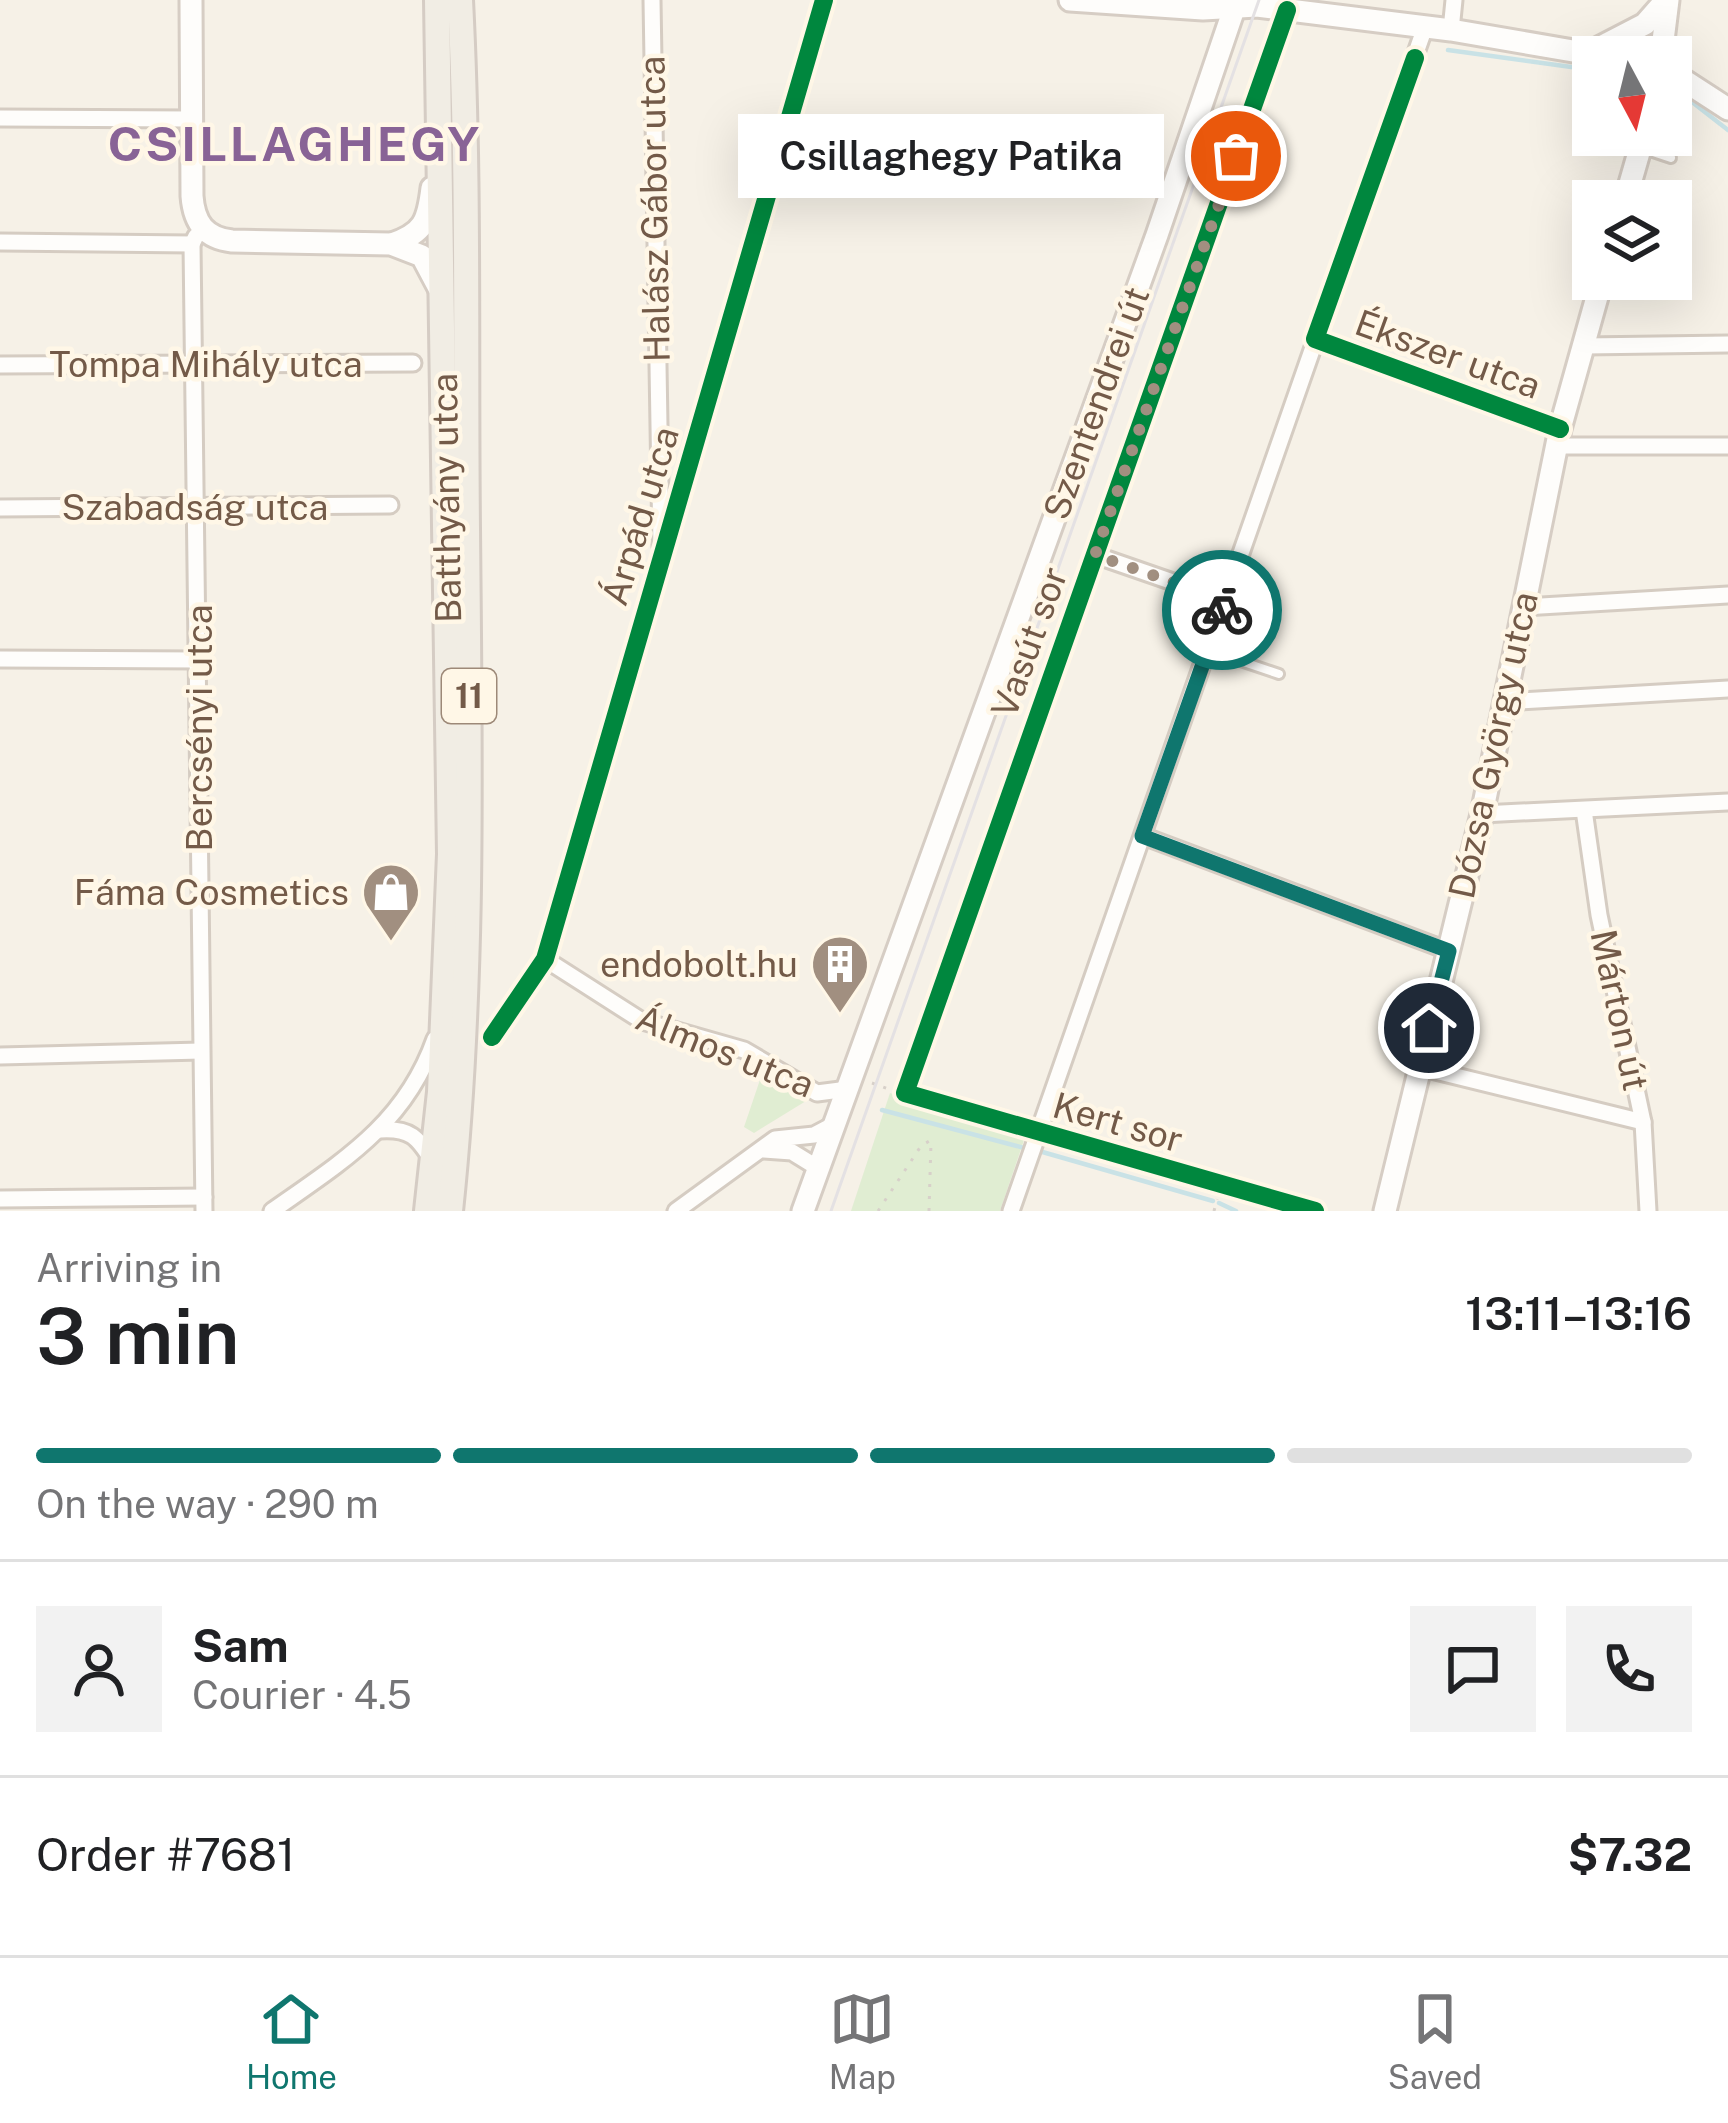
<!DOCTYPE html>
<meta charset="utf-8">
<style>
:root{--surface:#fff;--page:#f2f2f2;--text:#202124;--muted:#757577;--line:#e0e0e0;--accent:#0f766e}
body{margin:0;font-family:"Public Sans",sans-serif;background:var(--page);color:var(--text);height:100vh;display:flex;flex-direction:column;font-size:45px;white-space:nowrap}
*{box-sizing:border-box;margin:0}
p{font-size:39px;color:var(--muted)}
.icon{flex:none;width:66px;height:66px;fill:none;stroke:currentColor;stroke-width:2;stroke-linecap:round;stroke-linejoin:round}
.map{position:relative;height:1211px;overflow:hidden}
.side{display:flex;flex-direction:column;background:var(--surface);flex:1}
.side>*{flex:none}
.needle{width:78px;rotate:173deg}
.controls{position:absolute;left:1572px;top:36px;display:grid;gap:24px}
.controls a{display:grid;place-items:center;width:120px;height:120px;border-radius:0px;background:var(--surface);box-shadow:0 12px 48px #0002;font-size:60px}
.pin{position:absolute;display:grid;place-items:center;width:102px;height:102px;color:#fff;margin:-51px;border:6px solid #fff;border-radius:50%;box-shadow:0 3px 12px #0007}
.courier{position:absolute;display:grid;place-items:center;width:120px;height:120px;margin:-60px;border:9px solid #0f766e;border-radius:50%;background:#fff;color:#222;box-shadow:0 3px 15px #0007}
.bubble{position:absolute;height:84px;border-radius:0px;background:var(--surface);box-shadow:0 12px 48px #0002;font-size:39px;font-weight:600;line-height:84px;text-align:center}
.headline em{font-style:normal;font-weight:600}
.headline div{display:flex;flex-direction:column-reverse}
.headline{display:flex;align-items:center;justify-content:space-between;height:204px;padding:0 36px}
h1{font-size:78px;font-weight:600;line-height:90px}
.bar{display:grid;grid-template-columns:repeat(4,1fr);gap:18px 12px;align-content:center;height:144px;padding:0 36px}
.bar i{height:15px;border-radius:9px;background:var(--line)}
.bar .active{background:var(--accent)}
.bar p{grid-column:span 4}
.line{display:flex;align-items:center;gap:30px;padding:0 36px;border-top:3px solid var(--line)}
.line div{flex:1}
.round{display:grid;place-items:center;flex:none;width:126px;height:126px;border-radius:0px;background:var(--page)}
.tabs{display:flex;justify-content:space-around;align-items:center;height:168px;border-top:3px solid var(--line);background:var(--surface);font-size:33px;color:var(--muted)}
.tabs a{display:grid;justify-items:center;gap:6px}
.tabs .active{color:var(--accent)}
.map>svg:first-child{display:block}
.green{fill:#e0edd2}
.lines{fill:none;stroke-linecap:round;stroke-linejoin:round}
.stream{stroke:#c9e2e6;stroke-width:4.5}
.lane-casing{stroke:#d5ccc2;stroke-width:14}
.street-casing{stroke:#d5ccc2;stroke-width:21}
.secondary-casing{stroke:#d6cdc4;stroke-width:27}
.primary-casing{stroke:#d5ccc4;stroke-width:30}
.path{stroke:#d7d0c9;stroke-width:3;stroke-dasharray:3 9;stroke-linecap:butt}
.lane{stroke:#fefdfb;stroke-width:8}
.street{stroke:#fefdfb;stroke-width:15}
.secondary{stroke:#fefdfb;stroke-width:21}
.primary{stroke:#f1ede4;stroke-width:24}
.tram{stroke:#e4e1e3;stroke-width:3}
.cycleway-casing{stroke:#fff7e7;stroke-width:26}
.cycleway{stroke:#00873e;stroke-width:18}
.done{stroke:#a18f80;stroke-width:12;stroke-dasharray:0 21.6}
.route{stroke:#0f766e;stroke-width:15}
.labels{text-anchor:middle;stroke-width:9;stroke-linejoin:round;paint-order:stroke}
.shield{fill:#fff7e7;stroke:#9d8978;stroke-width:3}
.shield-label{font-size:33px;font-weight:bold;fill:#735a48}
.street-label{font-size:36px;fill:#735a48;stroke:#fff7e7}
.poi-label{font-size:36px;fill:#735a48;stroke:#fff7e7;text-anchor:end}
.district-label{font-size:48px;font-weight:bold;letter-spacing:3px;fill:#886396;stroke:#fff7e7}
</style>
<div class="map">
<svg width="1728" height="1211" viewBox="0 0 1728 1211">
<rect width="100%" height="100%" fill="#f6f1e7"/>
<g class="green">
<polygon points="764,1068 806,1101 754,1133 744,1127"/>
<polygon points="890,1093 1025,1137 1000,1211 851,1211"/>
</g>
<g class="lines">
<g class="stream">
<polyline points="1448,50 1593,70"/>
<polyline points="1692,102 1728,130"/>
<polyline points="882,1110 1028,1149"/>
<polyline points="1039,1151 1213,1201"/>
<polyline points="1219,1203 1236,1211"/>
</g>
<defs>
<g id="lane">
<polyline points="1644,149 1671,158"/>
<polyline points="1208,650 1279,674"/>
</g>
<g id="street">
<polyline points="652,0 661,547"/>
<polyline points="1287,10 905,1093 1315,1211"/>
<polyline points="1451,30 1454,0"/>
<polyline points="0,118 189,119"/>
<polyline points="0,242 192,244 196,236"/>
<polyline points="192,244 204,1211"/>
<polyline points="1315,339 1560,429"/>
<polyline points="1585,346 1728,344"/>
<polyline points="0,365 413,363"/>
<polyline points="1556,446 1728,446"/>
<polyline points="0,508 390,505"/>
<polyline points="1095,555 1225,600"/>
<polyline points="1523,607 1728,595"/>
<polyline points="0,659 200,660"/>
<polyline points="1503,702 1728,689"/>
<polyline points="1584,810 1599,915 1643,1122 1648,1211"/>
<polyline points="1482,814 1728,802"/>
<polyline points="1143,836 1449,951"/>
<polyline points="545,959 642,1021 744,1050 817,1093 848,1089"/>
<polyline points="492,1037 545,959 824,0"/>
<polyline points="0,1056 201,1051"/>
<polyline points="1419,1067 1643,1122"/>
<path d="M380,1130c30,-2 38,7 53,32"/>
<polyline points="764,1150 792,1152 818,1168"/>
<polyline points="0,1199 204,1197"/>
<path d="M272,1211c71,-50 133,-87 163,-172"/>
<polyline points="676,1211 775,1139 814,1135 833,1125"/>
<polyline points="1011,1211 1425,27"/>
</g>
<g id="secondary">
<path d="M191,0l1,196c2,27 13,42 40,45l159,3 31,12 18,34"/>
<polyline points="1070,0 1203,9 1257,6 1451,30 1608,57"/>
<polyline points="1589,53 1645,24 1666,0"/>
<polyline points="1661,57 1668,0"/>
<polyline points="1671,72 1728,109"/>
<polyline points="1625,201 1644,135"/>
<path d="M392,244c32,-11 36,-23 40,-56"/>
<polyline points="803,1211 1157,235 1237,0"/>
<polyline points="1385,1211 1482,814 1560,429 1602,279"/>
</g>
<g id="primary">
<polyline points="427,1211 440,1092 450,854 437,0"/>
<path d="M450,1211c24,-227 19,-454 17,-683 -2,-175 2,-352 -7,-528"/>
</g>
</defs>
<use href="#lane" class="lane-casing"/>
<use href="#street" class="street-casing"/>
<use href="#secondary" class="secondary-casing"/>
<use href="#primary" class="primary-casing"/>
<g class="path">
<polyline points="872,1083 891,1090"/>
<polyline points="878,1211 921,1146 931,1140"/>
<polyline points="929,1211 931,1142"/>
<polyline points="1214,1211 1217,1199"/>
</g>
<use href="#lane" class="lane"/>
<use href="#street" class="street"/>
<use href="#secondary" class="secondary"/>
<use href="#primary" class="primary"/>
<polyline class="tram" points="831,1211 1259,0"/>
<defs>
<g id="cycleway">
<polyline points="1287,10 905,1093 1315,1211"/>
<polyline points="1415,58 1315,339 1560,429"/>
<polyline points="492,1037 545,959 824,0"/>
</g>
</defs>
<use href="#cycleway" class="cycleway-casing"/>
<use href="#cycleway" class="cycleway"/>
</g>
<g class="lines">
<polyline class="done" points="1222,610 1225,600 1095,555 1236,156"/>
<polyline class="route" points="1222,610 1142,836 1449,951 1429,1028"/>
</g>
<defs>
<symbol id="shop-pin" viewBox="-11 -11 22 30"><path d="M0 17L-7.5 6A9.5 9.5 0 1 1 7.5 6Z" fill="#a18f80" stroke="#fff7e7"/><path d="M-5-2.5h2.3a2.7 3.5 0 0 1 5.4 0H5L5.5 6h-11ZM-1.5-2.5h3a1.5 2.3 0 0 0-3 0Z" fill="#fff"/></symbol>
<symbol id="building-pin" viewBox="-11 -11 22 30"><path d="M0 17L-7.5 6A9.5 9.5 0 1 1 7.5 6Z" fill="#a18f80" stroke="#fff7e7"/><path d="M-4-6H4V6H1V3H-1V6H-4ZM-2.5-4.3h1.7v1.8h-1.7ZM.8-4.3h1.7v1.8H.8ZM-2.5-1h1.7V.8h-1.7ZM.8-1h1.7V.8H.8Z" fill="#fff"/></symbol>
</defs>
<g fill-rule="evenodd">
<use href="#shop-pin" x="358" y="859" width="66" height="90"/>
<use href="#building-pin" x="807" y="931" width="66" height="90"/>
</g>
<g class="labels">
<rect class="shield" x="442" y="669" width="54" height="54" rx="9"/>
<g class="shield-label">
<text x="469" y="708">11</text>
</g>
<g class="street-label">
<text transform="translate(654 209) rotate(-91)" y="13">Halász Gábor utca</text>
<text transform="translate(1448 354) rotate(20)" y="13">Ékszer utca</text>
<text x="206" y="377">Tompa Mihály utca</text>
<text transform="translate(1096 403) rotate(-70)" y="13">Szentendrei út</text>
<text transform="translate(446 498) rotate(-91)" y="13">Batthyány utca</text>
<text x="195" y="520">Szabadság utca</text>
<text transform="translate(640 516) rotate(-73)" y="13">Árpád utca</text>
<text transform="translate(1029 642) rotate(-70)" y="13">Vasút sor</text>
<text transform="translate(199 728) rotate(-90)" y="13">Bercsényi utca</text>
<text transform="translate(1493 745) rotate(-78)" y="13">Dózsa György utca</text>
<text transform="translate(1620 1010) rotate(78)" y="13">Márton út</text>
<text transform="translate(725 1051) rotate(22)" y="13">Álmos utca</text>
<text transform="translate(1118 1122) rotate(16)" y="13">Kert sor</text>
</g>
<g class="poi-label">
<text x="349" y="905">Fáma Cosmetics</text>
<text x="798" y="977">endobolt.hu</text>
</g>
<g class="district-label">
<text x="295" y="161">CSILLAGHEGY</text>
</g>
</g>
</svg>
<div class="controls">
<a><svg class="needle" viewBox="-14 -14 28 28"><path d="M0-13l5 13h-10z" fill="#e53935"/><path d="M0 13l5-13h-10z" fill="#757577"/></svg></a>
<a><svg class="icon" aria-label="layers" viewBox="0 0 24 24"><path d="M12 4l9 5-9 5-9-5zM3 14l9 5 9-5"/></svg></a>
</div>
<div class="pin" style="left:1236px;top:156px;background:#ea580c"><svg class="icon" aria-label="bag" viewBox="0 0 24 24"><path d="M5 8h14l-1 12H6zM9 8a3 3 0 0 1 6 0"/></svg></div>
<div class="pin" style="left:1429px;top:1028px;background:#1f2937"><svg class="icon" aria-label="home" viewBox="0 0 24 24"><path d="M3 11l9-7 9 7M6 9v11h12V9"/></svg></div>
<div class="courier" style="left:1222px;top:610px"><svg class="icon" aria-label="bike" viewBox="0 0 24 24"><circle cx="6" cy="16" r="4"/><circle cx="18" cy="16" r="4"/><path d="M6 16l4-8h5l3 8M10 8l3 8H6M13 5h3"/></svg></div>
<div class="bubble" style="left:738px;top:114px;width:426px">Csillaghegy Patika</div>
</div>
<section class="side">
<div class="headline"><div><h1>3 min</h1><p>Arriving in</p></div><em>13:11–13:16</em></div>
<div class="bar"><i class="active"></i><i class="active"></i><i class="active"></i><i></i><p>On the way · 290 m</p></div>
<div class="line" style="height:216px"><a class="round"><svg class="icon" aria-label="person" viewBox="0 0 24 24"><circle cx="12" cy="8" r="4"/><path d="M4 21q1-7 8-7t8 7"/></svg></a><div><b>Sam</b><p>Courier · 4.5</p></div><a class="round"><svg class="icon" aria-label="chat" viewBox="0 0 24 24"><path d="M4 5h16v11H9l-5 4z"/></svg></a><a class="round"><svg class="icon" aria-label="phone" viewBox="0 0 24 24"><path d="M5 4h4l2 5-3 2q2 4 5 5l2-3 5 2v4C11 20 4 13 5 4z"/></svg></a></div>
<div class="line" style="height:156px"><div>Order #7681</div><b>$7.32</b></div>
</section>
<nav class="tabs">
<a class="active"><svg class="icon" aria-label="home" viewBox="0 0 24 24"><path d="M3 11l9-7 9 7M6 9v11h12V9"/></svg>Home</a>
<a><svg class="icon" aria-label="map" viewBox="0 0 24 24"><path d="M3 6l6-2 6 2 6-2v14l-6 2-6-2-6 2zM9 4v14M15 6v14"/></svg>Map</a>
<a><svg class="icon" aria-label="saved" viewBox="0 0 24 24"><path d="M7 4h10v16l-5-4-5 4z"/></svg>Saved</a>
</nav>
